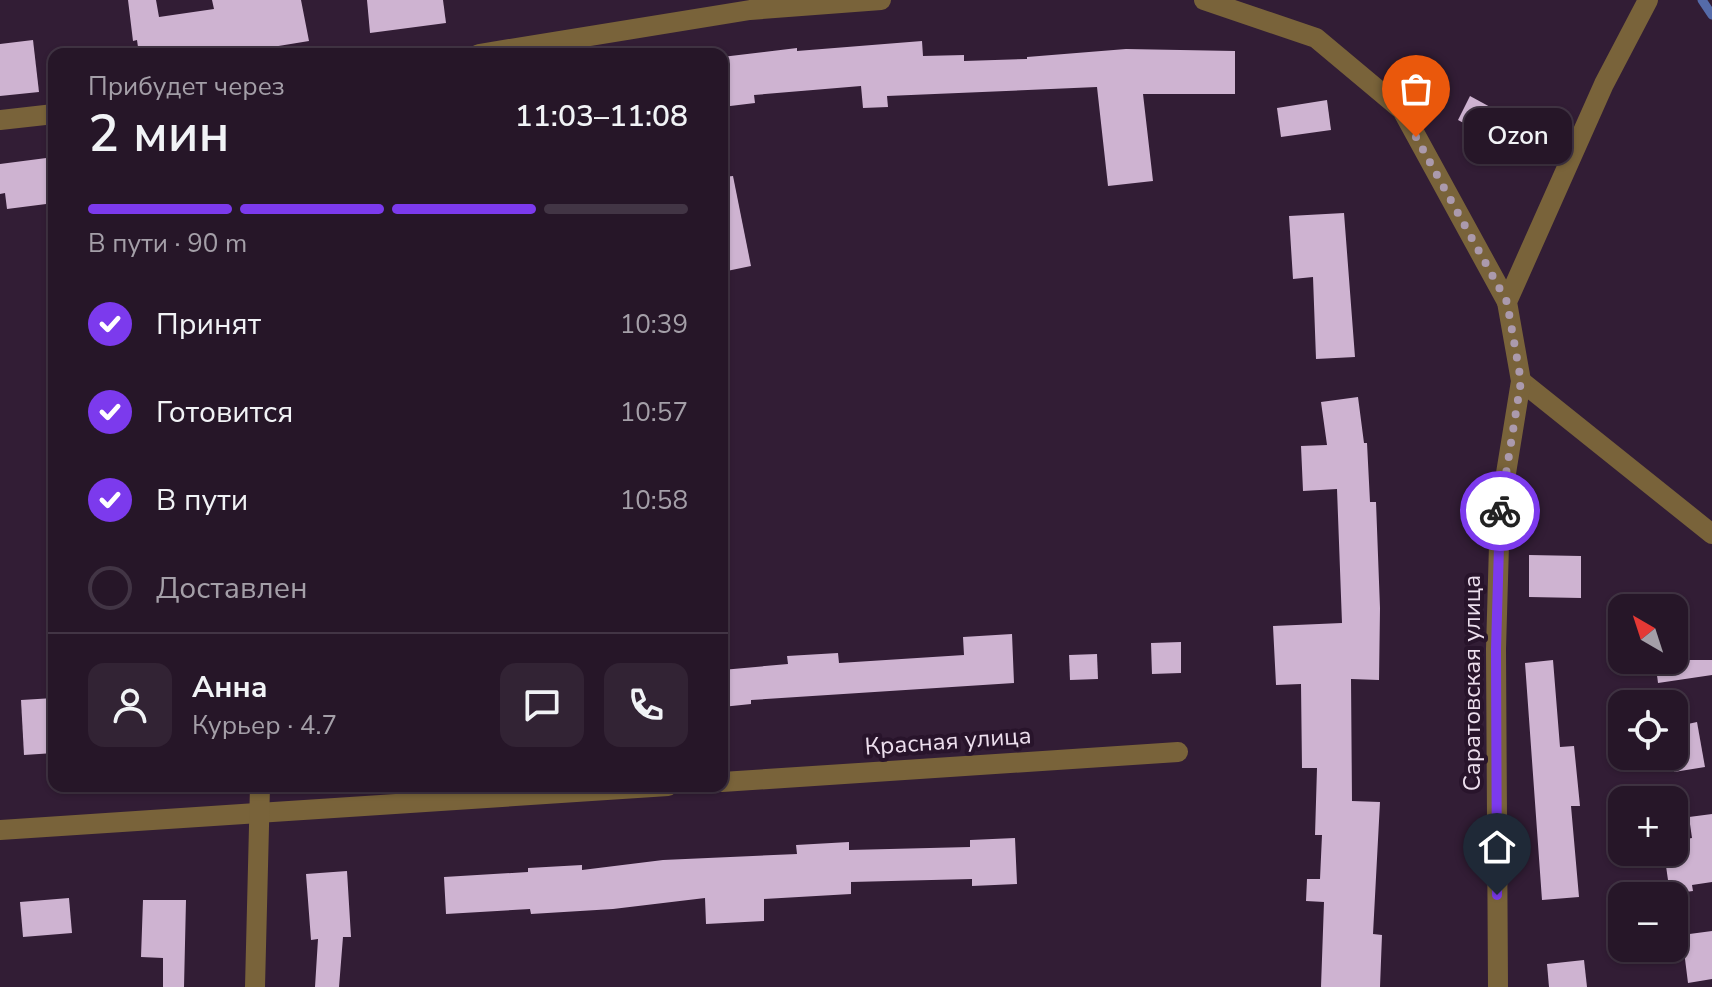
<!DOCTYPE html>
<html lang="ru">
<meta charset="utf-8">
<style>
:root{--surface:#261628;--page:#322334;--text:#f1f3f6;--muted:#a49fa8;--line:#423545;--accent:#7c3aed}
body{margin:0;font-family:"Nunito Sans",sans-serif;background:var(--page);color:var(--text);height:100vh;display:flex;flex-direction:column;font-size:30px;white-space:nowrap}
*{box-sizing:border-box;margin:0}
p{font-size:26px;color:var(--muted)}
.icon{flex:none;width:44px;height:44px;fill:none;stroke:currentColor;stroke-width:2;stroke-linecap:round;stroke-linejoin:round}
.map{position:relative;flex:1;overflow:hidden}
.drawer{position:absolute;left:48px;top:48px;width:680px;height:744px;display:flex;flex-direction:column;background:var(--surface);border-radius:16px;box-shadow:0 2px 6px #0004,0 0 0 2px var(--line)}
.drawer>*{flex:none}
.needle{width:52px;rotate:321deg}
.controls{position:absolute;left:1608px;top:594px;display:grid;gap:16px}
.controls a{display:grid;place-items:center;width:80px;height:80px;border-radius:16px;background:var(--surface);box-shadow:0 2px 6px #0004,0 0 0 2px var(--line);font-size:40px}
.pin{position:absolute;display:grid;place-items:center;width:68px;height:68px;color:#fff;margin:-82px -34px;border-radius:50% 50% 50% 0;rotate:-45deg;box-shadow:0 0 8px #0007}
.pin .icon{rotate:45deg}
.courier{position:absolute;display:grid;place-items:center;width:80px;height:80px;margin:-40px;border:6px solid #7c3aed;border-radius:50%;background:#fff;color:#222;box-shadow:0 2px 10px #0007}
.bubble{position:absolute;height:56px;border-radius:16px;background:var(--surface);box-shadow:0 2px 6px #0004,0 0 0 2px var(--line);font-size:26px;font-weight:600;line-height:56px;text-align:center}
.head em{font-style:normal;font-weight:600}
.head div{display:flex;flex-direction:column-reverse}
.head{display:flex;align-items:center;justify-content:space-between;height:136px;padding:0 40px}
h1{font-size:52px;font-weight:600;line-height:60px}
.bar{display:grid;grid-template-columns:repeat(4,1fr);gap:12px 8px;align-content:center;height:96px;padding:0 40px}
.bar i{height:10px;border-radius:6px;background:var(--line)}
.bar .active{background:var(--accent)}
.bar p{grid-column:span 4}
.line{display:flex;align-items:center;gap:20px;padding:0 40px;border-top:2px solid var(--line)}
.line div{flex:1}
.round{display:grid;place-items:center;flex:none;width:84px;height:84px;border-radius:16px;background:var(--page)}
ol{padding:0 40px;list-style:none}
li{display:flex;align-items:center;gap:24px;height:88px}
li p{margin-inline-start:auto}
li .icon{padding:8px;border-radius:50%;background:var(--accent);color:#fff;stroke-width:4}
li:last-child{color:var(--muted)}
li i{width:44px;height:44px;border:4px solid var(--line);border-radius:50%}
.map>svg:first-child{display:block}
.lines{fill:none;stroke-linecap:round;stroke-linejoin:round}
.stream{stroke:#556ba9;stroke-width:9}
.building{fill:#ceb3d1}
.street{stroke:#79633a;stroke-width:20}
.done{stroke:#ab9aad;stroke-width:8;stroke-dasharray:0 14.4}
.route{stroke:#7c3aed;stroke-width:10}
.labels{text-anchor:middle;stroke-width:8;stroke-linejoin:round;paint-order:stroke}
.street-label{font-size:24px;fill:#ecdeed;stroke:#28142b}
</style>
<div class="map">
<svg width="1712" height="987" viewBox="0 0 1712 987">
<rect width="100%" height="100%" fill="#321d35"/>
<g class="lines">
<polyline class="stream" points="1702,0 1712,15"/>
</g>
<g class="building">
<polygon points="128,0 156,0 159,17 214,9 212,0 301,0 309,41 230,54 139,54 137,40 133,41"/>
<polygon points="367,0 443,0 446,23 370,33"/>
<polygon points="33,40 39,92 0,96 0,44"/>
<polygon points="922,41 923,56 964,55 964,61 1027,59 1027,57 1126,49 1235,51 1235,94 1143,94 1153,181 1108,186 1097,87 887,96 888,107 863,108 861,86 754,95 755,103 722,107 722,57 797,48 797,51"/>
<polygon points="1470,96 1527,127 1515,151 1458,120"/>
<polygon points="1327,100 1331,130 1281,137 1277,108"/>
<polygon points="54,157 54,203 7,209 5,193 0,194 0,164"/>
<polygon points="733,176 751,266 722,272 722,177"/>
<polygon points="1344,213 1355,357 1316,359 1313,277 1293,279 1289,216"/>
<polygon points="1358,397 1364,443 1367,443 1370,502 1376,502 1380,608 1379,680 1351,679 1352,801 1380,802 1373,934 1382,935 1380,987 1321,987 1324,902 1306,901 1307,879 1320,879 1322,835 1315,835 1317,768 1302,768 1301,684 1276,685 1273,626 1342,623 1337,489 1303,491 1301,446 1327,445 1321,402"/>
<polygon points="1529,555 1581,556 1581,598 1529,597"/>
<polygon points="1012,634 1014,683 751,700 751,704 722,707 722,670 788,664 787,656 838,653 839,663 964,655 963,637"/>
<polygon points="1181,642 1181,673 1152,674 1151,643"/>
<polygon points="1097,654 1098,679 1070,680 1069,655"/>
<polygon points="1553,660 1560,747 1574,746 1580,806 1571,806 1579,897 1542,900 1525,663"/>
<polygon points="1655,660 1712,660 1712,675 1658,683"/>
<polygon points="54,698 54,753 24,755 21,700"/>
<polygon points="1697,722 1705,767 1674,772 1674,727"/>
<polygon points="1712,814 1712,882 1692,885 1693,891 1670,894 1664,852 1674,852 1674,841 1692,838 1689,817"/>
<polygon points="1015,838 1017,884 972,886 972,879 851,882 851,894 764,899 764,921 706,924 705,898 613,909 531,914 530,909 446,914 444,877 528,872 528,868 582,865 582,870 663,860 797,854 796,845 849,842 849,850 970,847 970,840"/>
<polygon points="347,871 351,937 343,937 339,987 315,987 318,939 311,940 306,874"/>
<polygon points="69,898 72,933 23,937 20,902"/>
<polygon points="143,900 186,900 184,987 163,987 163,958 141,957"/>
<polygon points="1712,931 1712,979 1688,983 1682,935"/>
<polygon points="1584,960 1587,987 1549,987 1547,964"/>
</g>
<g class="lines">
<g class="street">
<polyline points="1204,0 1316,38 1402,110 1507,302"/>
<polyline points="479,54 750,10 881,0"/>
<polyline points="0,120 54,114"/>
<polyline points="1521,381 1712,534"/>
<polyline points="722,782 1178,752"/>
<polyline points="0,830 668,786"/>
<polyline points="255,987 260,786"/>
<polyline points="1498,987 1496,649 1500,510 1521,381 1507,302 1604,84 1648,0"/>
</g>
</g>
<g class="lines">
<polyline class="done" points="1416,137 1507,302 1521,381 1500,511"/>
<polyline class="route" points="1497,895 1496,649 1500,511"/>
</g>
<g class="labels">
<g class="street-label">
<text transform="translate(1472 683) rotate(-90)" y="8">Саратовская улица</text>
<text transform="translate(948 741) rotate(-4)" y="8">Красная улица</text>
</g>
</g>
</svg>
<div class="controls">
<a><svg class="needle" viewBox="-14 -14 28 28"><path d="M0-13l5 13h-10z" fill="#e53935"/><path d="M0 13l5-13h-10z" fill="#a49fa8"/></svg></a>
<a><svg class="icon" aria-label="locate" viewBox="0 0 24 24"><circle cx="12" cy="12" r="6"/><path d="M12 2v4M12 18v4M2 12h4M18 12h4"/></svg></a>
<a>+</a>
<a>−</a>
</div>
<div class="pin" style="left:1416px;top:137px;background:#ea580c"><svg class="icon" aria-label="bag" viewBox="0 0 24 24"><path d="M5 8h14l-1 12H6zM9 8a3 3 0 0 1 6 0"/></svg></div>
<div class="pin" style="left:1497px;top:895px;background:#1f2937"><svg class="icon" aria-label="home" viewBox="0 0 24 24"><path d="M3 11l9-7 9 7M6 9v11h12V9"/></svg></div>
<div class="courier" style="left:1500px;top:511px"><svg class="icon" aria-label="bike" viewBox="0 0 24 24"><circle cx="6" cy="16" r="4"/><circle cx="18" cy="16" r="4"/><path d="M6 16l4-8h5l3 8M10 8l3 8H6M13 5h3"/></svg></div>
<div class="bubble" style="left:1464px;top:108px;width:108px">Ozon</div>
<section class="drawer">
<div class="head"><div><h1>2 мин</h1><p>Прибудет через</p></div><em>11:03–11:08</em></div>
<div class="bar"><i class="active"></i><i class="active"></i><i class="active"></i><i></i><p>В пути · 90 m</p></div>
<ol>
<li><svg class="icon" aria-label="check" viewBox="0 0 24 24"><path d="M5 12l5 5 9-10"/></svg>Принят<p>10:39</p></li>
<li><svg class="icon" aria-label="check" viewBox="0 0 24 24"><path d="M5 12l5 5 9-10"/></svg>Готовится<p>10:57</p></li>
<li><svg class="icon" aria-label="check" viewBox="0 0 24 24"><path d="M5 12l5 5 9-10"/></svg>В пути<p>10:58</p></li>
<li><i></i>Доставлен</li>
</ol>
<div class="line" style="height:144px"><a class="round"><svg class="icon" aria-label="person" viewBox="0 0 24 24"><circle cx="12" cy="8" r="4"/><path d="M4 21q1-7 8-7t8 7"/></svg></a><div><b>Анна</b><p>Курьер · 4.7</p></div><a class="round"><svg class="icon" aria-label="chat" viewBox="0 0 24 24"><path d="M4 5h16v11H9l-5 4z"/></svg></a><a class="round"><svg class="icon" aria-label="phone" viewBox="0 0 24 24"><path d="M5 4h4l2 5-3 2q2 4 5 5l2-3 5 2v4C11 20 4 13 5 4z"/></svg></a></div>
</section>
</div>
